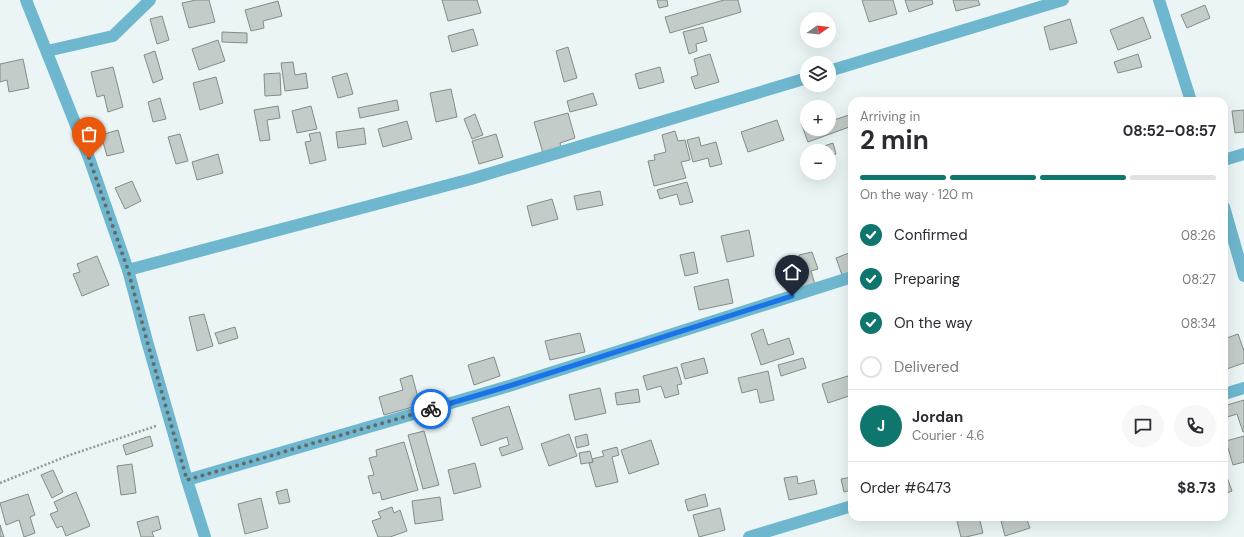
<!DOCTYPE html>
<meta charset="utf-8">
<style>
:root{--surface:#fff;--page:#f7f7f7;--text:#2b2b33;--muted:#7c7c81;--line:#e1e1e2;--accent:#0f766e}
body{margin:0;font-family:"DM Sans",sans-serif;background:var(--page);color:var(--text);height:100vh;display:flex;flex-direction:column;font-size:15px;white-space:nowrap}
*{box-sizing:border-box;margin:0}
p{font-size:13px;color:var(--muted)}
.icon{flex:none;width:22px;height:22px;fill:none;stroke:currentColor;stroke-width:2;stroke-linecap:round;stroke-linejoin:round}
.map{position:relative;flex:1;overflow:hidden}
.sheet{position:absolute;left:848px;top:97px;width:380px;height:424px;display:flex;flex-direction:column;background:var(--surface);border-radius:12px;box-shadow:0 4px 16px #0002}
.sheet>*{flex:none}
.needle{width:26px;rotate:76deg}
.fabs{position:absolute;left:800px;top:12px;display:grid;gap:8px}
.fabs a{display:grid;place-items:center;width:36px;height:36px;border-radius:50%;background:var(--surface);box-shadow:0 4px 16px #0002;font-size:20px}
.pin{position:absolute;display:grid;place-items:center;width:34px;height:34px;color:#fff;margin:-41px -17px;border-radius:50% 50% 50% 0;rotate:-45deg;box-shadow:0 0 4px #0007}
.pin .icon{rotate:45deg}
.courier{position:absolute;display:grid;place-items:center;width:40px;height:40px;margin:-20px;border:3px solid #1a73e8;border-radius:50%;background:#fff;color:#222;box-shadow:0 1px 5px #0007}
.summary em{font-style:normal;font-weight:700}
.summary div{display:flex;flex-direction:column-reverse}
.summary{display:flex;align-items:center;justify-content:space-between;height:68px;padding:0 12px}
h1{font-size:26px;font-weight:700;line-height:30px}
.bar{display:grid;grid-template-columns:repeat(4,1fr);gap:6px 4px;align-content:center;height:48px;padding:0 12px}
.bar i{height:5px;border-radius:3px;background:var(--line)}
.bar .selected{background:var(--accent)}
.bar p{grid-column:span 4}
.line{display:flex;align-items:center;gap:10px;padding:0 12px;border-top:1px solid var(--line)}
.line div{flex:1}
.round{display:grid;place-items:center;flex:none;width:42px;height:42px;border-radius:21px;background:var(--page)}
ol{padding:0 12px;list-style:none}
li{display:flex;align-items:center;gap:12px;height:44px}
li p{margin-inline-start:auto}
li .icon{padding:4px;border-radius:50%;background:var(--accent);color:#fff;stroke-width:4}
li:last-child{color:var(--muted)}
li i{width:22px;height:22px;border:2px solid var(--line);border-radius:50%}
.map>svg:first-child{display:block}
.building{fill:#c4ccc9;stroke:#848c89}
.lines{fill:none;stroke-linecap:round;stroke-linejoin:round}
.path{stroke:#919999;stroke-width:2.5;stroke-dasharray:2 2;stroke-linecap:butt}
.minor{stroke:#6eb7ce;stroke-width:12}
.done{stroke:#646a6a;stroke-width:4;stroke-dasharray:0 7.2}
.route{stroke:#1a73e8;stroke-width:5}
</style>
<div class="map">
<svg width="1244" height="537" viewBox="0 0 1244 537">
<rect width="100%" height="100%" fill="#ebf5f5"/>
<g class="building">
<polygon points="196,0 209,0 215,22 189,28 182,3"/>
<polygon points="442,0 477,0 481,13 448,21"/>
<polygon points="657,0 667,0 668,6 659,8"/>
<polygon points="724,0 738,0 741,12 670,33 665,17"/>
<polygon points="862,0 893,0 897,14 869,22"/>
<polygon points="905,0 932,0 933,4 909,12"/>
<polygon points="953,0 978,0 980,5 956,11"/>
<polygon points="278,1 282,16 263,21 264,28 251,31 245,10"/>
<polygon points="1205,5 1210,18 1187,28 1181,15"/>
<polygon points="162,16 169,40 157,44 150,19"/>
<polygon points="1143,17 1151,38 1118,50 1110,30"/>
<polygon points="1070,19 1077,43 1050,50 1044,27"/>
<polygon points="703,27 707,41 696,44 697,51 689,54 683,32"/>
<polygon points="473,29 478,45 452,52 448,36"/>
<polygon points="222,32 247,33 247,43 222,42"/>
<polygon points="218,40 225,61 199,70 192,49"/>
<polygon points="568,47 577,78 564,82 556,51"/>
<polygon points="155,51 163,79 153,83 144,55"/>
<polygon points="710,54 719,82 695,89 691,77 698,75 694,59"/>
<polygon points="1138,54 1142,67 1118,73 1114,62"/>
<polygon points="23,59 29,88 9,92 7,80 0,82 0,64"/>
<polygon points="293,62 295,75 306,73 308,88 285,91 281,63"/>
<polygon points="113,67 123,107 108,112 104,95 97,97 91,72"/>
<polygon points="660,67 664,82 639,89 635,74"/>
<polygon points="280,73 281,95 265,96 264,74"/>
<polygon points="347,73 353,94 338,98 332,77"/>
<polygon points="216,77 223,103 200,110 193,83"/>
<polygon points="451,89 457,117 436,122 430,93"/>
<polygon points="593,93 597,105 570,112 567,101"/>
<polygon points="160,98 166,119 153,122 148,102"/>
<polygon points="397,100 399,110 360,118 358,108"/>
<polygon points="278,106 280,118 267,120 270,140 260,141 254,110"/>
<polygon points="311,106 317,129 297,133 292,111"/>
<polygon points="1244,110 1244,132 1235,133 1232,111"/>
<polygon points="568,113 575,138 560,143 561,148 543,153 534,122"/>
<polygon points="475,114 483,135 472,139 464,119"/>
<polygon points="829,114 831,121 852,114 852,126 808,142 801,123 807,121 807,129 829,129"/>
<polygon points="777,120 784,140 748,152 741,132"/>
<polygon points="407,121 412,139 383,147 378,129"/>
<polygon points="364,128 366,144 338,148 336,132"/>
<polygon points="118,130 124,152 107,156 101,135"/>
<polygon points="675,131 678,141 685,140 690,160 681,162 686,178 654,186 648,161 655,160 654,155 666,152 662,135"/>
<polygon points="320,132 326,160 310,164 305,142 311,141 309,134"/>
<polygon points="180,134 188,161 176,164 168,137"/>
<polygon points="496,134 503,157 479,164 472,141"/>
<polygon points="699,137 701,146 716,142 722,164 710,167 708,158 693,162 687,140"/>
<polygon points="833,143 836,154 829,156 829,151 812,151 812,150"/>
<polygon points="218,154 223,173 197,180 192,162"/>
<polygon points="132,181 141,201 125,209 115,188"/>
<polygon points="687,182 693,202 680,205 677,194 660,199 657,190"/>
<polygon points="600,191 603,205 577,210 574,196"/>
<polygon points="552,199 558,219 532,226 527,206"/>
<polygon points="749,230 754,256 727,262 721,236"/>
<polygon points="694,252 698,273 685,276 680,255"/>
<polygon points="812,252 818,269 811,271 815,285 791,292 787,278 804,273 799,255"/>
<polygon points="849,253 852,262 852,272 842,275 836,258"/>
<polygon points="97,256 109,285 82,296 73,274 80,272 77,264"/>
<polygon points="728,279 733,303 699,310 694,287"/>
<polygon points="204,314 213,346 197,351 189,317"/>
<polygon points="235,327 238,338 219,344 215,333"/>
<polygon points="763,329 768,345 789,338 794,354 761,365 751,334"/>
<polygon points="580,333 585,352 550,360 545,341"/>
<polygon points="1238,334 1244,351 1244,363 1224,370 1224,339"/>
<polygon points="494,357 500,376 474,385 468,365"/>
<polygon points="704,358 708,373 685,379 681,364"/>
<polygon points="803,358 806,368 781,376 778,365"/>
<polygon points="677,367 682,384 677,385 679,394 665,398 661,386 647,390 643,376"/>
<polygon points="768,371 774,400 760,403 757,389 742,393 738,378"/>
<polygon points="412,375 420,405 384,415 379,397 403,390 400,379"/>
<polygon points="848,376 852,389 852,395 828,403 822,384"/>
<polygon points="600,388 606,413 575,420 569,395"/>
<polygon points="638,389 640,402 617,405 615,393"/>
<polygon points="1244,400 1244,432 1243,432 1237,414 1224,418 1224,406"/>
<polygon points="509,406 523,449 502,456 499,448 509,445 507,437 481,446 472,418"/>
<polygon points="424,431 439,485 423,489 408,435"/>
<polygon points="569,434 577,456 549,466 541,444"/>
<polygon points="587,434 589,445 577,448 575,437"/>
<polygon points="150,436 153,446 126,455 123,445"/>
<polygon points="1244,436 1244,462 1233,465 1226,441"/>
<polygon points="651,440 659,464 629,474 621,450"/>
<polygon points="404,442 418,490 382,500 380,492 373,494 368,476 374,475 369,458 377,456 376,450"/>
<polygon points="617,447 619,455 612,457 618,482 596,487 589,463 593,462 592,459 604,456 602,451"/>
<polygon points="590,451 593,462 581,464 579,453"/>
<polygon points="475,463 481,487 454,494 448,470"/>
<polygon points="132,464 136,493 121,495 117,466"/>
<polygon points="1224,469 1232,491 1224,494"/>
<polygon points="53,470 63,492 52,498 41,475"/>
<polygon points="797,476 798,484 814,480 817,494 789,500 784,478"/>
<polygon points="852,477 852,490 844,492 841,479"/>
<polygon points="287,489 290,502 279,504 276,492"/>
<polygon points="76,492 90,526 66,536 62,526 57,528 50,514 58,511 54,502"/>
<polygon points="28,494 35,515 30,517 35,533 24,537 19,520 6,525 0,503"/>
<polygon points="705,494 708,506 688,511 685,500"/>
<polygon points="440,497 443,520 415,524 412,501"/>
<polygon points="261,498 268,528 245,534 238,504"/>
<polygon points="392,507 394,513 400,510 407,531 390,537 378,537 372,521 381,518 378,512"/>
<polygon points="720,508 725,530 699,537 693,515"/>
<polygon points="158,516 161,529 152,532 154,537 141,537 137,522"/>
<polygon points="956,517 979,517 983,533 966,537 961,537"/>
<polygon points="1000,517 1026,517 1030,528 1005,536"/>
<polygon points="0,525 4,537 0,537"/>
</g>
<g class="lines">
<polyline class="path" points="0,483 67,456 156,426"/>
<g class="minor">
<polyline points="26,0 89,158 128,270 147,341 187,480 205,537"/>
<polyline points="1159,0 1191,101"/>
<polyline points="47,51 113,36 150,0"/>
<polyline points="829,71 1063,0"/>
<polyline points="1224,160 1244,154"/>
<polyline points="1224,207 1244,276"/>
<polyline points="128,270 471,179 807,78"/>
<polyline points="1224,394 1244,388"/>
<polyline points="187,480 509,386 852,277"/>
<polyline points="749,537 852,506"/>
</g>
</g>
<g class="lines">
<polyline class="done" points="89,158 128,270 147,341 187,480 431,409"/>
<polyline class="route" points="431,409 509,386 792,296"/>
</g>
</svg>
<div class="fabs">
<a><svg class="needle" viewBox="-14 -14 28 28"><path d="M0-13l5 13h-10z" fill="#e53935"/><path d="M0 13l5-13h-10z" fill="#7c7c81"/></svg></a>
<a><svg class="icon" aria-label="layers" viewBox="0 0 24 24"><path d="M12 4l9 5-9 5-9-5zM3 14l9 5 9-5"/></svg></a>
<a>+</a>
<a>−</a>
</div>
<div class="pin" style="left:89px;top:158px;background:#ea580c"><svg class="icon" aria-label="bag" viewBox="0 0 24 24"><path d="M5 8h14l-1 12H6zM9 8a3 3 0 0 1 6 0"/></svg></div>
<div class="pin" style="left:792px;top:296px;background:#1f2937"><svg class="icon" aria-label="home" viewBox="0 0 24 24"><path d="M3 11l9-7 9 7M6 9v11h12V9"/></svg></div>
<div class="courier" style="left:431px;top:409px"><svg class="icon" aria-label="bike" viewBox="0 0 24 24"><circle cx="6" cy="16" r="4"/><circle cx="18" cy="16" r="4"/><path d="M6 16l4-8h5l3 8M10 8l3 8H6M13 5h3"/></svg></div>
<section class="sheet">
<div class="summary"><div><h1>2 min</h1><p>Arriving in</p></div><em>08:52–08:57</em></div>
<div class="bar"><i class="selected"></i><i class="selected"></i><i class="selected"></i><i></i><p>On the way · 120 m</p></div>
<ol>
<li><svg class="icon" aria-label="check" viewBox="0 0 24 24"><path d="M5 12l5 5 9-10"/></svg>Confirmed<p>08:26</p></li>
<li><svg class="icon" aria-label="check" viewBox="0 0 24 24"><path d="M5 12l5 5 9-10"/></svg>Preparing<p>08:27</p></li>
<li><svg class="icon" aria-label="check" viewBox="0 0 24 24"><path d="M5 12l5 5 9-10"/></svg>On the way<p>08:34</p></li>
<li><i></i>Delivered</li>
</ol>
<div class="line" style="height:72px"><b class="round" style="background:var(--accent);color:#fff">J</b><div><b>Jordan</b><p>Courier · 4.6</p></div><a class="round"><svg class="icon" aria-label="chat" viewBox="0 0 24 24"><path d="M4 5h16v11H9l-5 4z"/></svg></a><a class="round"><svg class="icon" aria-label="phone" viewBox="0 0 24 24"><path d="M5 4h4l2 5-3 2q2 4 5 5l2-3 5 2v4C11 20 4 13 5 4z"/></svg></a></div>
<div class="line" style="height:52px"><div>Order #6473</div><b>$8.73</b></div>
</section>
</div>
